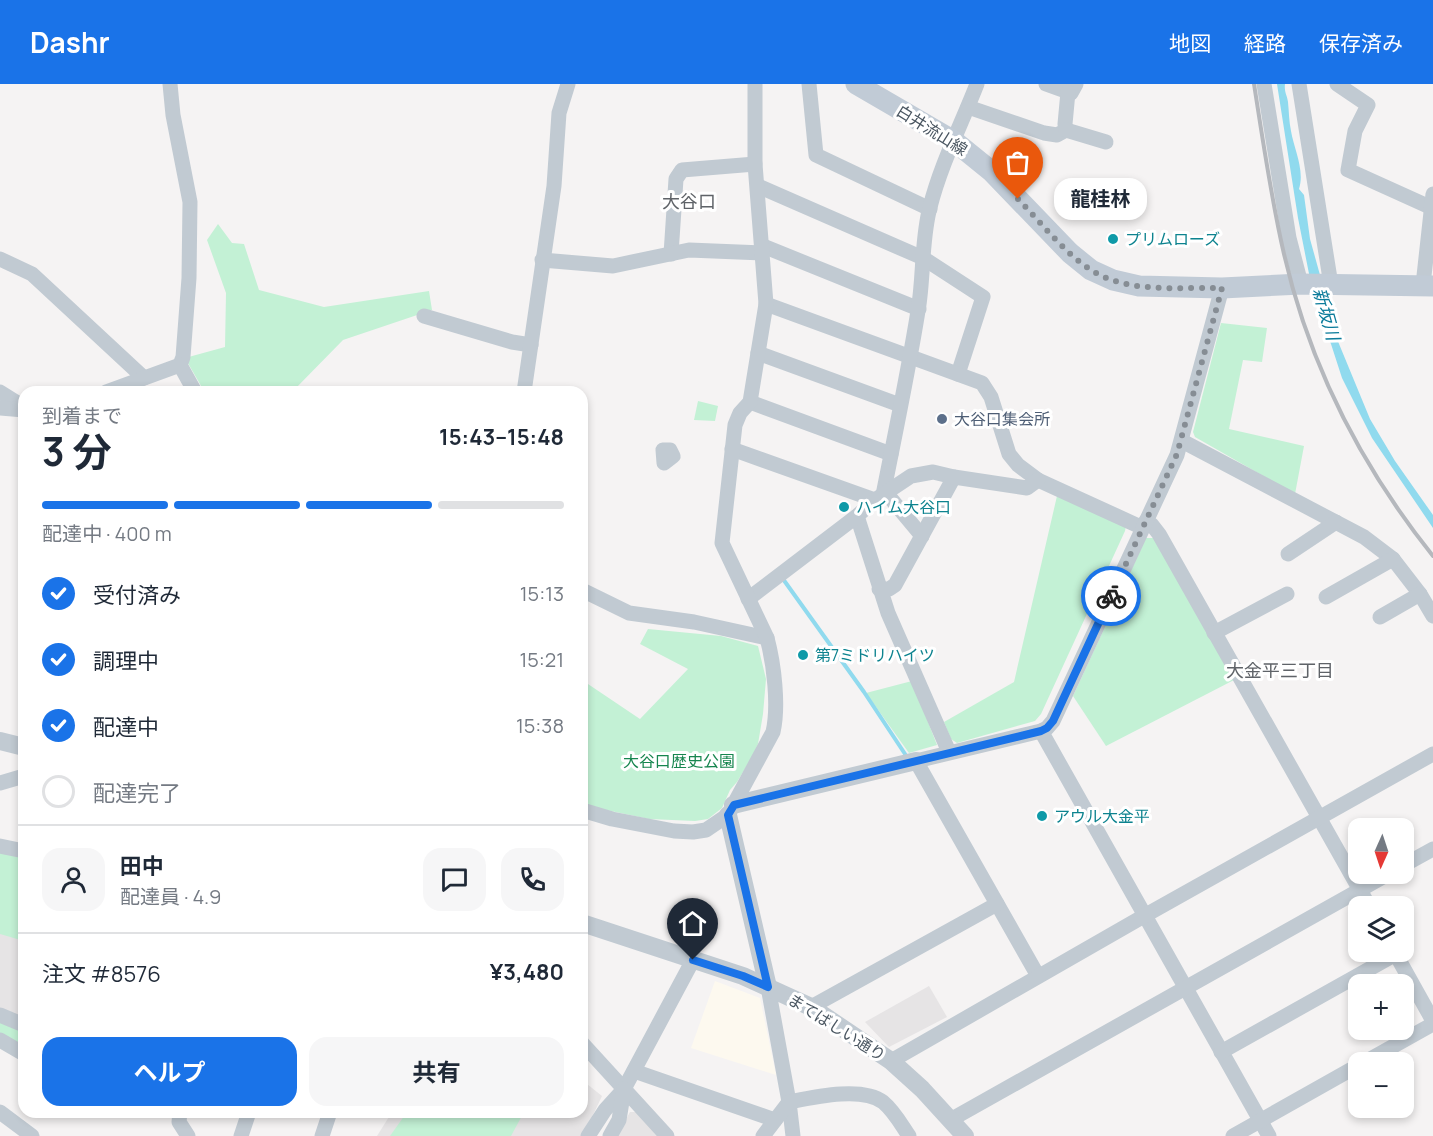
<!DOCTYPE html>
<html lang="ja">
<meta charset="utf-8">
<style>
:root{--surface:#fff;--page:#f6f6f7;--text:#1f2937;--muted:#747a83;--line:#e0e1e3;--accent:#1a73e8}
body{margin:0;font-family:Manrope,"Noto Sans JP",sans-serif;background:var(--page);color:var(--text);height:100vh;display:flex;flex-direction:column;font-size:22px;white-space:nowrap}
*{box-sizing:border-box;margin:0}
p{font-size:20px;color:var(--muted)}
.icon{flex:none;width:33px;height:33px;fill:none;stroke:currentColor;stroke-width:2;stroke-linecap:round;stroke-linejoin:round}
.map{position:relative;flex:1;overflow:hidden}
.sheet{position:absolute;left:18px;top:302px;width:570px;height:732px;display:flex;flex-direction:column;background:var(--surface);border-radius:18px;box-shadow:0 3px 9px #0003}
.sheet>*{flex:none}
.needle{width:39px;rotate:183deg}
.fabs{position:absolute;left:1348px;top:734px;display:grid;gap:12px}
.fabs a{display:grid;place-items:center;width:66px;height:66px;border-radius:12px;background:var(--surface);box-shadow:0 3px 9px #0003;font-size:30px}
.pin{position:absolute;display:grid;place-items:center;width:51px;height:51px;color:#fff;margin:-62px -26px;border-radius:50% 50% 50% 0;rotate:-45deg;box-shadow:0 0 6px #0007}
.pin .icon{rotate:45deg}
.courier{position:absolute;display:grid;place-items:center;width:60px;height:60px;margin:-30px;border:4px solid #1a73e8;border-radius:50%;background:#fff;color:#222;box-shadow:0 2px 8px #0007}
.bubble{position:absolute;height:42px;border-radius:18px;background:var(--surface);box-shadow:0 3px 9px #0003;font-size:20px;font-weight:700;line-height:42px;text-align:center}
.headline em{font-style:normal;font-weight:700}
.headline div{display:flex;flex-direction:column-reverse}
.headline{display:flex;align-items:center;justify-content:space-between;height:102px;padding:0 24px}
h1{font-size:39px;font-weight:700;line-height:45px}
.bar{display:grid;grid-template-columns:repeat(4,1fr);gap:9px 6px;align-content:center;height:72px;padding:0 24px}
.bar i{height:8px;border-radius:4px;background:var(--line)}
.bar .on{background:var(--accent)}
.bar p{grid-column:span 4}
.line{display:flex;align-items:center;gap:15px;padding:0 24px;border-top:2px solid var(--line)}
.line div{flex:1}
.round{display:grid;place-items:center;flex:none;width:63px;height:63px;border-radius:18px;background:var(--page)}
ol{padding:0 24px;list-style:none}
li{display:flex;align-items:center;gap:18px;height:66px}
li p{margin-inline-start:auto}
li .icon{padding:6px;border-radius:50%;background:var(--accent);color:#fff;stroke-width:4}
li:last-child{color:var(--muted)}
li i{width:33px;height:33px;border:3px solid var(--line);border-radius:50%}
.button{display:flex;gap:12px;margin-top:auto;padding:12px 24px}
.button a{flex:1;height:69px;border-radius:18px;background:var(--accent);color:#fff;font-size:24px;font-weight:700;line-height:69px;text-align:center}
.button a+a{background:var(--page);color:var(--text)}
header{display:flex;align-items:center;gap:36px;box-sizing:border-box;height:84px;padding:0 30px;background:var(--accent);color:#fff}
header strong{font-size:28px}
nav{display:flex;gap:33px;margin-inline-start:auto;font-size:21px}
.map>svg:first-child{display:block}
.commercial{fill:#fdf9ef}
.education{fill:#e6e4e5}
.green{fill:#c3f1d5}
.water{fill:#90daee}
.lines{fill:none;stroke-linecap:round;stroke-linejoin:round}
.stream{stroke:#90daee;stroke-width:4}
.minor{stroke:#c1cad2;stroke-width:15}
.tertiary{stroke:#c1cad2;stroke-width:18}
.secondary{stroke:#c1cbd6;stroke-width:21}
.rail{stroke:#b5b8bd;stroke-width:4}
.done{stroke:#868d94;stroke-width:6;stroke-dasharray:0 10.8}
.route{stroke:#1a73e8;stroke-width:8}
.culture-dot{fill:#0f9aa8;stroke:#fff;stroke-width:2}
.service-dot{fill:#5c6f8a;stroke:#fff;stroke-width:2}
.labels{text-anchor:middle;stroke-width:6;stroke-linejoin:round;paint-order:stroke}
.street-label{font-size:16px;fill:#4a5661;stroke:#fff}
.culture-label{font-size:16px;fill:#0d838f;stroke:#fff;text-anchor:start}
.service-label{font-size:16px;fill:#4e5e75;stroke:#fff;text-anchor:start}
.park-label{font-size:16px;fill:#17864f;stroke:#fff}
.neighbourhood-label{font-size:18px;fill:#5f6368;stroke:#fff}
.water-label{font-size:18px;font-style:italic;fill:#0c7c9b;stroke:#fff}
</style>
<header>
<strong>Dashr</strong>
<nav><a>地図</a><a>経路</a><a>保存済み</a></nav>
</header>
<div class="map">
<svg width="1433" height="1052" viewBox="0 0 1433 1052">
<rect width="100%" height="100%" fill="#f5f3f3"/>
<polygon class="commercial" points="715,897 760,914 776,991 691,964"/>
<g class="education">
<polygon points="0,767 24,773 24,935 0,925"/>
<polygon points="929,902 947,933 889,963 865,938"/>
<polygon points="582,996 602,1012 583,1052 377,1052 392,1028 582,1028"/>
<polygon points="630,1028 637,1028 659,1052 617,1052"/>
</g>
<g class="green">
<polygon points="218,140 232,159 244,160 259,206 324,223 429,207 432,226 343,256 293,307 204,307 185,274 225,263 226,209 207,156"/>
<polygon points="1221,239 1267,244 1262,278 1243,276 1229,345 1304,362 1295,410 1195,353 1193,348"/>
<polygon points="698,317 718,322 715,337 694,336"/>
<polygon points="1057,412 1126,442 1125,447 1041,630 1035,637 957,659 951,655 944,638 1014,598"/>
<polygon points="1146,454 1155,454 1234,596 1106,662 1073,612"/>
<polygon points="648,545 721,552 758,562 766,595 763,630 758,660 752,673 737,698 730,706 722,724 708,735 695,737 649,735 582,721 582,596 640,635 688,585 640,560"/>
<polygon points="912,597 937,661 909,669 866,609"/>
<polygon points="0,768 24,775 24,857 0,850"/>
<polygon points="0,937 24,946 24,966 0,952"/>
<polygon points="407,1028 524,1028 511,1052 390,1052"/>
</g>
<path class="water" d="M1277,0h8c-1,8 2,11 3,18 1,10 1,20 3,29 3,18 14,39 8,58l5,6 6,44 20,72 -1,6 8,22 33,80 25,42 38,54v13l-61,-90 -30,-60 -11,-34 -9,-21 -9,-29 -15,-76z"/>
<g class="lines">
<polyline class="stream" points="783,495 864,608 907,673"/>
<g class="minor">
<polyline points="170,0 173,31 190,118 189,194 183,273 180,281 195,308"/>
<polyline points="809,0 816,71 930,125"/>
<polyline points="1046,0 1071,9 1076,0"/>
<polyline points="1264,0 1289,154 1301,200"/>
<polyline points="1299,0 1331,201"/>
<polyline points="1337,0 1368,21 1355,47 1348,86 1432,124"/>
<polyline points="968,23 1044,49 1057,51 1066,46 1065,40 1068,8"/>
<polyline points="1066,46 1106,58"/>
<polyline points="758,102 923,174 983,213 958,290"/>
<polyline points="763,162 919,225"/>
<polyline points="671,170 676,95 682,86 755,80"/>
<polyline points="0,175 32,190 144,294"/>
<polyline points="542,176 613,182 689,166 763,169"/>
<polyline points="1423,201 1433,110"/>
<polyline points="766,220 982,299 991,313 1009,370 1018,381 1038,396 1143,444"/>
<polyline points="424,232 512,258 531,261"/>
<polyline points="758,269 900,321"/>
<polyline points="0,308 24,323"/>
<polyline points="106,308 180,281"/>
<polyline points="524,308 554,102 559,29 568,0"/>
<polyline points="750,318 891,370"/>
<polyline points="0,324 24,326"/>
<polyline points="1182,357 1364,453 1393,475 1420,510 1433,532"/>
<polyline points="732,365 875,416"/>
<polygon points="663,366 670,366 673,372 664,379"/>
<polyline points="887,410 922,452"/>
<path d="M883,411c12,-61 25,-122 35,-184 6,-34 3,-70 12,-104 11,-43 31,-82 47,-123"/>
<polyline points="857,432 888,529 949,668"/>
<polyline points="1146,437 1152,441 1159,450 1369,822"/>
<polyline points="1288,470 1336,438"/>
<polyline points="879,505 889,505 895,501 954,393"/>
<polyline points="582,506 629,529 694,538 767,554"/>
<polyline points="1326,513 1393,475"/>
<polyline points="748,515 857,432 875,416 911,392 933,388 954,393 1027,404 1038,396"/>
<polyline points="1380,533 1420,510"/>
<polyline points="1214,549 1287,510"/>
<polyline points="1041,647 1269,1052"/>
<polyline points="0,699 24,692"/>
<path d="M582,726l30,9 62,12 19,1 13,-2 22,-15 45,-83c6,-26 1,-68 -6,-94l-45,-95 13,-118 5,-12 10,-11 16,-98 -11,-140v-80"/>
<polyline points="0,762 24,767"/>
<polyline points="1404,781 1433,765"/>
<polyline points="1394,867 1433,937"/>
<polyline points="1038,892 916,677 1041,647 1047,644 1053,637 1177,371 1222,204"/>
<polyline points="768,903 789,1018 793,1052"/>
<polyline points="811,923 997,820"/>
<polyline points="0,931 24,941"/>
<polyline points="0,956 24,970"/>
<polyline points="582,959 667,1052"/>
<polyline points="1221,968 1396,870"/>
<polyline points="891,977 1144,832 1433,670"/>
<polyline points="1365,978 1433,940"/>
<polyline points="634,987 775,1036"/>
<polyline points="0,1028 32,1052"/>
<polyline points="180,1028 179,1038 188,1052"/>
<polyline points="952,1035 1390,789"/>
<polyline points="241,1052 249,1028"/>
<polyline points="322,1052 330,1028"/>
<polyline points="588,1052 605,1026 624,1005 693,876"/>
<polyline points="610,1052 619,1036 624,1005"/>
<path d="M763,1052l26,-34c25,-5 73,-16 94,0 11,9 18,22 26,34"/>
<polyline points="1233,1052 1359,981"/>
</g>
<g class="tertiary">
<polyline points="0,657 24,663"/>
<polyline points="733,721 916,677"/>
<polyline points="728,731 768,903"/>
<polyline points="582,839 743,892 811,923 891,977 922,1005 965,1052"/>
</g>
<polyline class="secondary" points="856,0 954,57 991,87 1070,169 1091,186 1113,196 1139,202 1222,204 1301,200 1433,202"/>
<path class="rail" d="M1254,0c9,57 17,114 30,170 26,113 77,212 149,302"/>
</g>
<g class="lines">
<path class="done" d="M1018,115c23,23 45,53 73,71 37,24 89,17 131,18l-45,166 -66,142"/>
<polyline class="route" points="693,876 743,892 768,903 728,731 734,721 1041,647 1047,644 1053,637 1111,512"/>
</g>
<g class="culture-dot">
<circle cx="1113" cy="155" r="6"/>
<circle cx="844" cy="423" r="6"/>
<circle cx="803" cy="571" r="6"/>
<circle cx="1042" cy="732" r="6"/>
</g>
<circle class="service-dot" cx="942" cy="335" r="6"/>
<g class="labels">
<g class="street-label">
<text transform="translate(932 46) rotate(32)" y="6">白井流山線</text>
<text transform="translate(837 943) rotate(32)" y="6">まてばしい通り</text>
</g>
<g class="culture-label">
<text x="1125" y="161">プリムローズ</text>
<text x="856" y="429">ハイム大谷口</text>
<text x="815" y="577">第7ミドリハイツ</text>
<text x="1054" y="738">アウル大金平</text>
</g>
<g class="service-label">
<text x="954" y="341">大谷口集会所</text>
</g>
<g class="park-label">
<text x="679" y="683">大谷口歴史公園</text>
</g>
<g class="neighbourhood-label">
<text x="689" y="124">大谷口</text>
<text x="1280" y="593">大金平三丁目</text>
</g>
<g class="water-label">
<text transform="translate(1326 230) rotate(74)" y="6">新坂川</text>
</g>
</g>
</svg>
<div class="fabs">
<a><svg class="needle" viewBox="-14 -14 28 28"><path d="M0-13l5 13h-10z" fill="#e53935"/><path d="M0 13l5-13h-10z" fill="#747a83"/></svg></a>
<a><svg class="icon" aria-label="layers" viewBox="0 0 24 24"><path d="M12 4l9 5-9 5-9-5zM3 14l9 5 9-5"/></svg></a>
<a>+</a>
<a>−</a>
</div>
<div class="pin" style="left:1018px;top:115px;background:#ea580c"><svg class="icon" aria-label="bag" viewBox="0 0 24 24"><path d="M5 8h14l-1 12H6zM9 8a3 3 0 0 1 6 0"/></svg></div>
<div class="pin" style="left:693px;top:876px;background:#1f2937"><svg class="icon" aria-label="home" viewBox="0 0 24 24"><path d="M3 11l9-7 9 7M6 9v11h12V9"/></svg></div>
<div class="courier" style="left:1111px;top:512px"><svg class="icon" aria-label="bike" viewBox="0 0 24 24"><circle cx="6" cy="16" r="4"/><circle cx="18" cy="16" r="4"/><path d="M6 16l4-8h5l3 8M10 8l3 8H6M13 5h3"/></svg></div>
<div class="bubble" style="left:1054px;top:94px;width:93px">龍桂林</div>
<section class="sheet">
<div class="headline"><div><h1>3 分</h1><p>到着まで</p></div><em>15:43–15:48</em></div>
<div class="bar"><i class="on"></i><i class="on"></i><i class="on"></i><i></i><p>配達中 · 400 m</p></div>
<ol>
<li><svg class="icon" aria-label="check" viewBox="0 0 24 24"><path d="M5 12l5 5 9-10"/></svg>受付済み<p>15:13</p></li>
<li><svg class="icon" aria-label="check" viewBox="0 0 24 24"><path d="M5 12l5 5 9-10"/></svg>調理中<p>15:21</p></li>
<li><svg class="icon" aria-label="check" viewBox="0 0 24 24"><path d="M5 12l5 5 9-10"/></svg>配達中<p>15:38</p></li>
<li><i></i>配達完了</li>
</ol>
<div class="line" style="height:108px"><a class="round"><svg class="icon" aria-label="person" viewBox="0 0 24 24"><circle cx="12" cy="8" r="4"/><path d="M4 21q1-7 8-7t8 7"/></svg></a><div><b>田中</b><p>配達員 · 4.9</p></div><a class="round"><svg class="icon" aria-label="chat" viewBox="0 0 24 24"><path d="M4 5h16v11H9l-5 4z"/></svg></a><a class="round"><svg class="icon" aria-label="phone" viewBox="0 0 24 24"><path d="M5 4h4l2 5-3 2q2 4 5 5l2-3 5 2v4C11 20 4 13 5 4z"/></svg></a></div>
<div class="line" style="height:78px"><div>注文 #8576</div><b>¥3,480</b></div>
<div class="button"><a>ヘルプ</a><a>共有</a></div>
</section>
</div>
